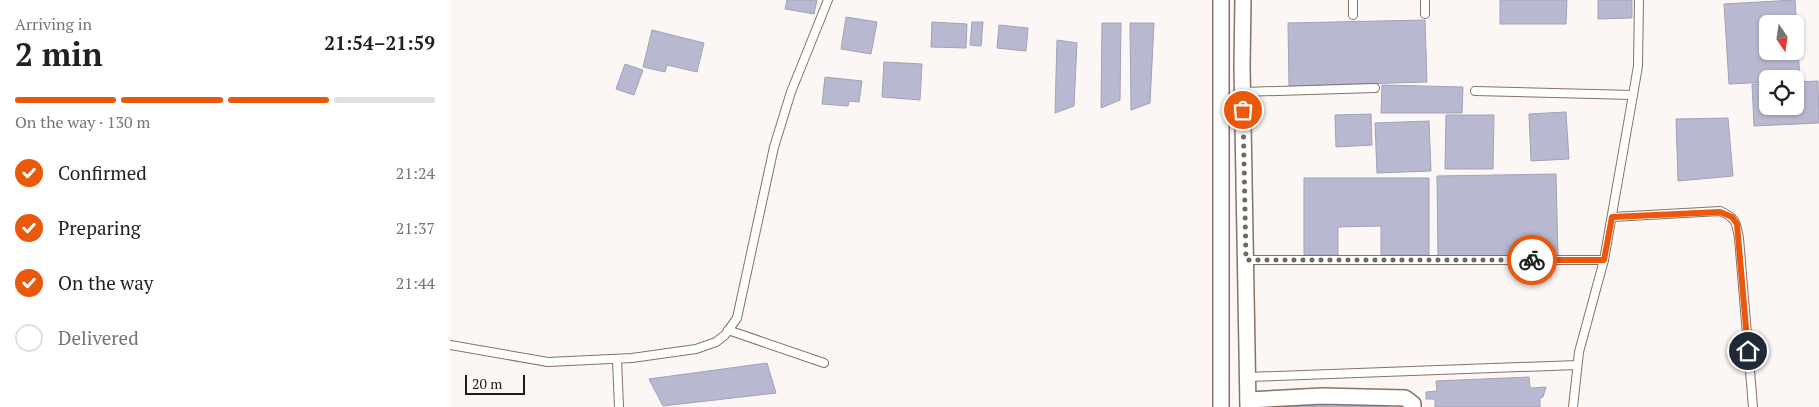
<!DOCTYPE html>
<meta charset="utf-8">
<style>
:root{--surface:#fff;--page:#f2f2f2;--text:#202124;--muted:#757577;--line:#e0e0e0;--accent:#ea580c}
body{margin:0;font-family:"PT Serif",serif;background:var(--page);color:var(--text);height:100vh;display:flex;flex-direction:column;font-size:19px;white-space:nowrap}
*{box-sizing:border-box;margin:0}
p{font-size:16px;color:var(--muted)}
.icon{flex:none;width:28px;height:28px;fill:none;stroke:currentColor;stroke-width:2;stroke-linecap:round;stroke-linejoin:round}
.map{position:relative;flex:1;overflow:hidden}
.panel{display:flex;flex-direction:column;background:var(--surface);width:450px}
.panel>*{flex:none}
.needle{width:32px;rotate:167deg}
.buttons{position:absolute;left:1309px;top:15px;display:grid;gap:10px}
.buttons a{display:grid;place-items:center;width:45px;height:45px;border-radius:8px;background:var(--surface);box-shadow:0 1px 4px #0004;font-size:25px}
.scale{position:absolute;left:15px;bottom:12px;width:60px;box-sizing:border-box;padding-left:5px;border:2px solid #231b14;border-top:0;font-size:14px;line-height:18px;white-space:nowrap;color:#231b14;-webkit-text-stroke:4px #fcf7f4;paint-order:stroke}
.pin{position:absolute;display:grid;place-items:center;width:42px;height:42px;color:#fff;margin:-21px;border:2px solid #fff;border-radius:50%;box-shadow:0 1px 5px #0007}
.courier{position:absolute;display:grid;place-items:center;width:50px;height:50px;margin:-25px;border:4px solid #ea580c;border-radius:50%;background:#fff;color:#222;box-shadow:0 1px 6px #0007}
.head em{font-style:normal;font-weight:600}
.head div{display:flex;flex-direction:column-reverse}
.head{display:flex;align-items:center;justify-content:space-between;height:85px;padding:0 15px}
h1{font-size:32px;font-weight:600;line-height:38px}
.bar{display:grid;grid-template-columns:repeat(4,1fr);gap:8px 5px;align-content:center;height:60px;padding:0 15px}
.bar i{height:6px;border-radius:4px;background:var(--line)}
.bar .current{background:var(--accent)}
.bar p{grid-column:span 4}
ol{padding:0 15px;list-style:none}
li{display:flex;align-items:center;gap:15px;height:55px}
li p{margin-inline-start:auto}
li .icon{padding:5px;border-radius:50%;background:var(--accent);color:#fff;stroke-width:4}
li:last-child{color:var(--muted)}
li i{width:28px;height:28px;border:2px solid var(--line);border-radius:50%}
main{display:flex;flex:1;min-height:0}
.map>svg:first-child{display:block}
.building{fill:#b8b8d0;stroke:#a1a2b9;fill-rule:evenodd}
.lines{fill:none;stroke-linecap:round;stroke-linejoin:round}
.service-casing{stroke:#877263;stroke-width:10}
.minor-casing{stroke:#877263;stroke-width:18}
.service{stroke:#fff;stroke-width:8}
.minor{stroke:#fff;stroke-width:15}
.done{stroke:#6f6862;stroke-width:5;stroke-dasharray:0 9}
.route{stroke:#ea580c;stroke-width:6}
</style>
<main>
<section class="panel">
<div class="head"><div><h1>2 min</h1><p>Arriving in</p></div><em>21:54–21:59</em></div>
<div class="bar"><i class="current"></i><i class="current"></i><i class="current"></i><i></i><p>On the way · 130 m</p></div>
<ol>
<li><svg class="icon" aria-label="check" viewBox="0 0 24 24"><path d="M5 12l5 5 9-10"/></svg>Confirmed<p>21:24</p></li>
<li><svg class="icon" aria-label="check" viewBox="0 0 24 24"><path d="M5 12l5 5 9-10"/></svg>Preparing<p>21:37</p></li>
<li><svg class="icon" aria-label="check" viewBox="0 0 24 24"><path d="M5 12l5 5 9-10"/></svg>On the way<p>21:44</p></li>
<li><i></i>Delivered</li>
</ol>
</section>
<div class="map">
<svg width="1369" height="407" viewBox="0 0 1369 407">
<rect width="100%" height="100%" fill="#fcf7f4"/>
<g class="building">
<polygon points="337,0 367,0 364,14 335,9"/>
<polygon points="1050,0 1117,0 1116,24 1050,24"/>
<polygon points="1148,0 1182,0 1182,18 1148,19"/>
<path d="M1345,0l5,80 -32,-1v3l-39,2 -5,-80zM1318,24h27v27h-27z"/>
<polygon points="396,17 427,22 421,54 391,49"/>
<polygon points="975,20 977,82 839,86 838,23"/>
<polygon points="482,22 517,24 516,48 481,47"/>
<polygon points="522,22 533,22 531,46 520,45"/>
<polygon points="652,23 671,23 670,100 651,108"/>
<polygon points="680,23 704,23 700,103 681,110"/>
<polygon points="549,25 578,28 576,51 547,48"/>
<polygon points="202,30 254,43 247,72 217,65 215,72 193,67"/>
<polygon points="607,40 627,43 624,106 605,113"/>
<polygon points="434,62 472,64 470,100 432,97"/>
<polygon points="175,64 193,70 184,95 166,89"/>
<polygon points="375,77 412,81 409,102 399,101 398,106 372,104"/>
<polygon points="1368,81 1369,123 1304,126 1302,84 1318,84 1318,106 1345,106 1345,82"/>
<polygon points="932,85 1013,87 1012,113 931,113"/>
<polygon points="1116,112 1119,159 1081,161 1079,114"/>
<polygon points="921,114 922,145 886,147 885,115"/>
<polygon points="996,115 1044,115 1043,169 995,169"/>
<polygon points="1278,118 1283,176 1228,181 1226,119"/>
<polygon points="979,121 981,171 927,173 925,123"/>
<polygon points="1106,174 1108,257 988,260 987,176"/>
<polygon points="854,178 979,178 979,255 931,255 931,226 888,227 888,255 854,255"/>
<polygon points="317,363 326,393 213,406 199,379"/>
<polygon points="1079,377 1080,388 1096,387 1093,397 1090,398 1090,407 985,407 985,399 976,399 976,392 987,391 986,381"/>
<polygon points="938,402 938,407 830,407 830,405"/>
</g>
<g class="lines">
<defs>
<g id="service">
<polyline points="903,0 903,15"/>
<polyline points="975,14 975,0"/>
<polyline points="1025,91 1183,95"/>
<polyline points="793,92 925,88"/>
<path d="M1162,217l108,-6c16,7 16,11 19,27l14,169"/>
<polyline points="796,260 1154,260"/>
<polyline points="278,330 374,363"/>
<polyline points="0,345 98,362 182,358 246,349 266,342 275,335 287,318 324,147 341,92 378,0"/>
<polyline points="167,359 169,407"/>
<polyline points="798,377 1127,365"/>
<polyline points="1123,407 1129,352 1154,260 1183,95 1188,66 1189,0"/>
</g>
<g id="minor">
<polyline points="771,0 771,407"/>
<polyline points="793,0 792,66 798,407"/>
<polyline points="798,400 872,396 955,398 963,404 963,407"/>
</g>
</defs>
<use href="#service" class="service-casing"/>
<use href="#minor" class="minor-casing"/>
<use href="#service" class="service"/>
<use href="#minor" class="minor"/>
</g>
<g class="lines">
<polyline class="done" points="793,110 796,260 1082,260"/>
<polyline class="route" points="1082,260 1154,260 1162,217 1270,212 1282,217 1287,224 1298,351"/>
</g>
</svg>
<div class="buttons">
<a><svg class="needle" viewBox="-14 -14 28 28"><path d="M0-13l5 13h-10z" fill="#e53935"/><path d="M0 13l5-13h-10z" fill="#757577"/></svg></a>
<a><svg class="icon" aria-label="locate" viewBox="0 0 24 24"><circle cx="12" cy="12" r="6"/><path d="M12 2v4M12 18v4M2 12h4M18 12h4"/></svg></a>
</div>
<div class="scale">20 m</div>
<div class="pin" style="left:793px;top:110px;background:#ea580c"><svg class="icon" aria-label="bag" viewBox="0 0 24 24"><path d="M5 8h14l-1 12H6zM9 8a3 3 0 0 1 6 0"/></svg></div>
<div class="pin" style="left:1298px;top:351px;background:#1f2937"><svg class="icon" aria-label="home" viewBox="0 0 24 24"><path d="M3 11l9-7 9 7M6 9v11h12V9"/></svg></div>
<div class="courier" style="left:1082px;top:260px"><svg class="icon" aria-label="bike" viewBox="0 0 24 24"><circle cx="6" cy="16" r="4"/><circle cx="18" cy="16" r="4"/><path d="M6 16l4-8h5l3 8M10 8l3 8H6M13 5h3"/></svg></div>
</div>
</main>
